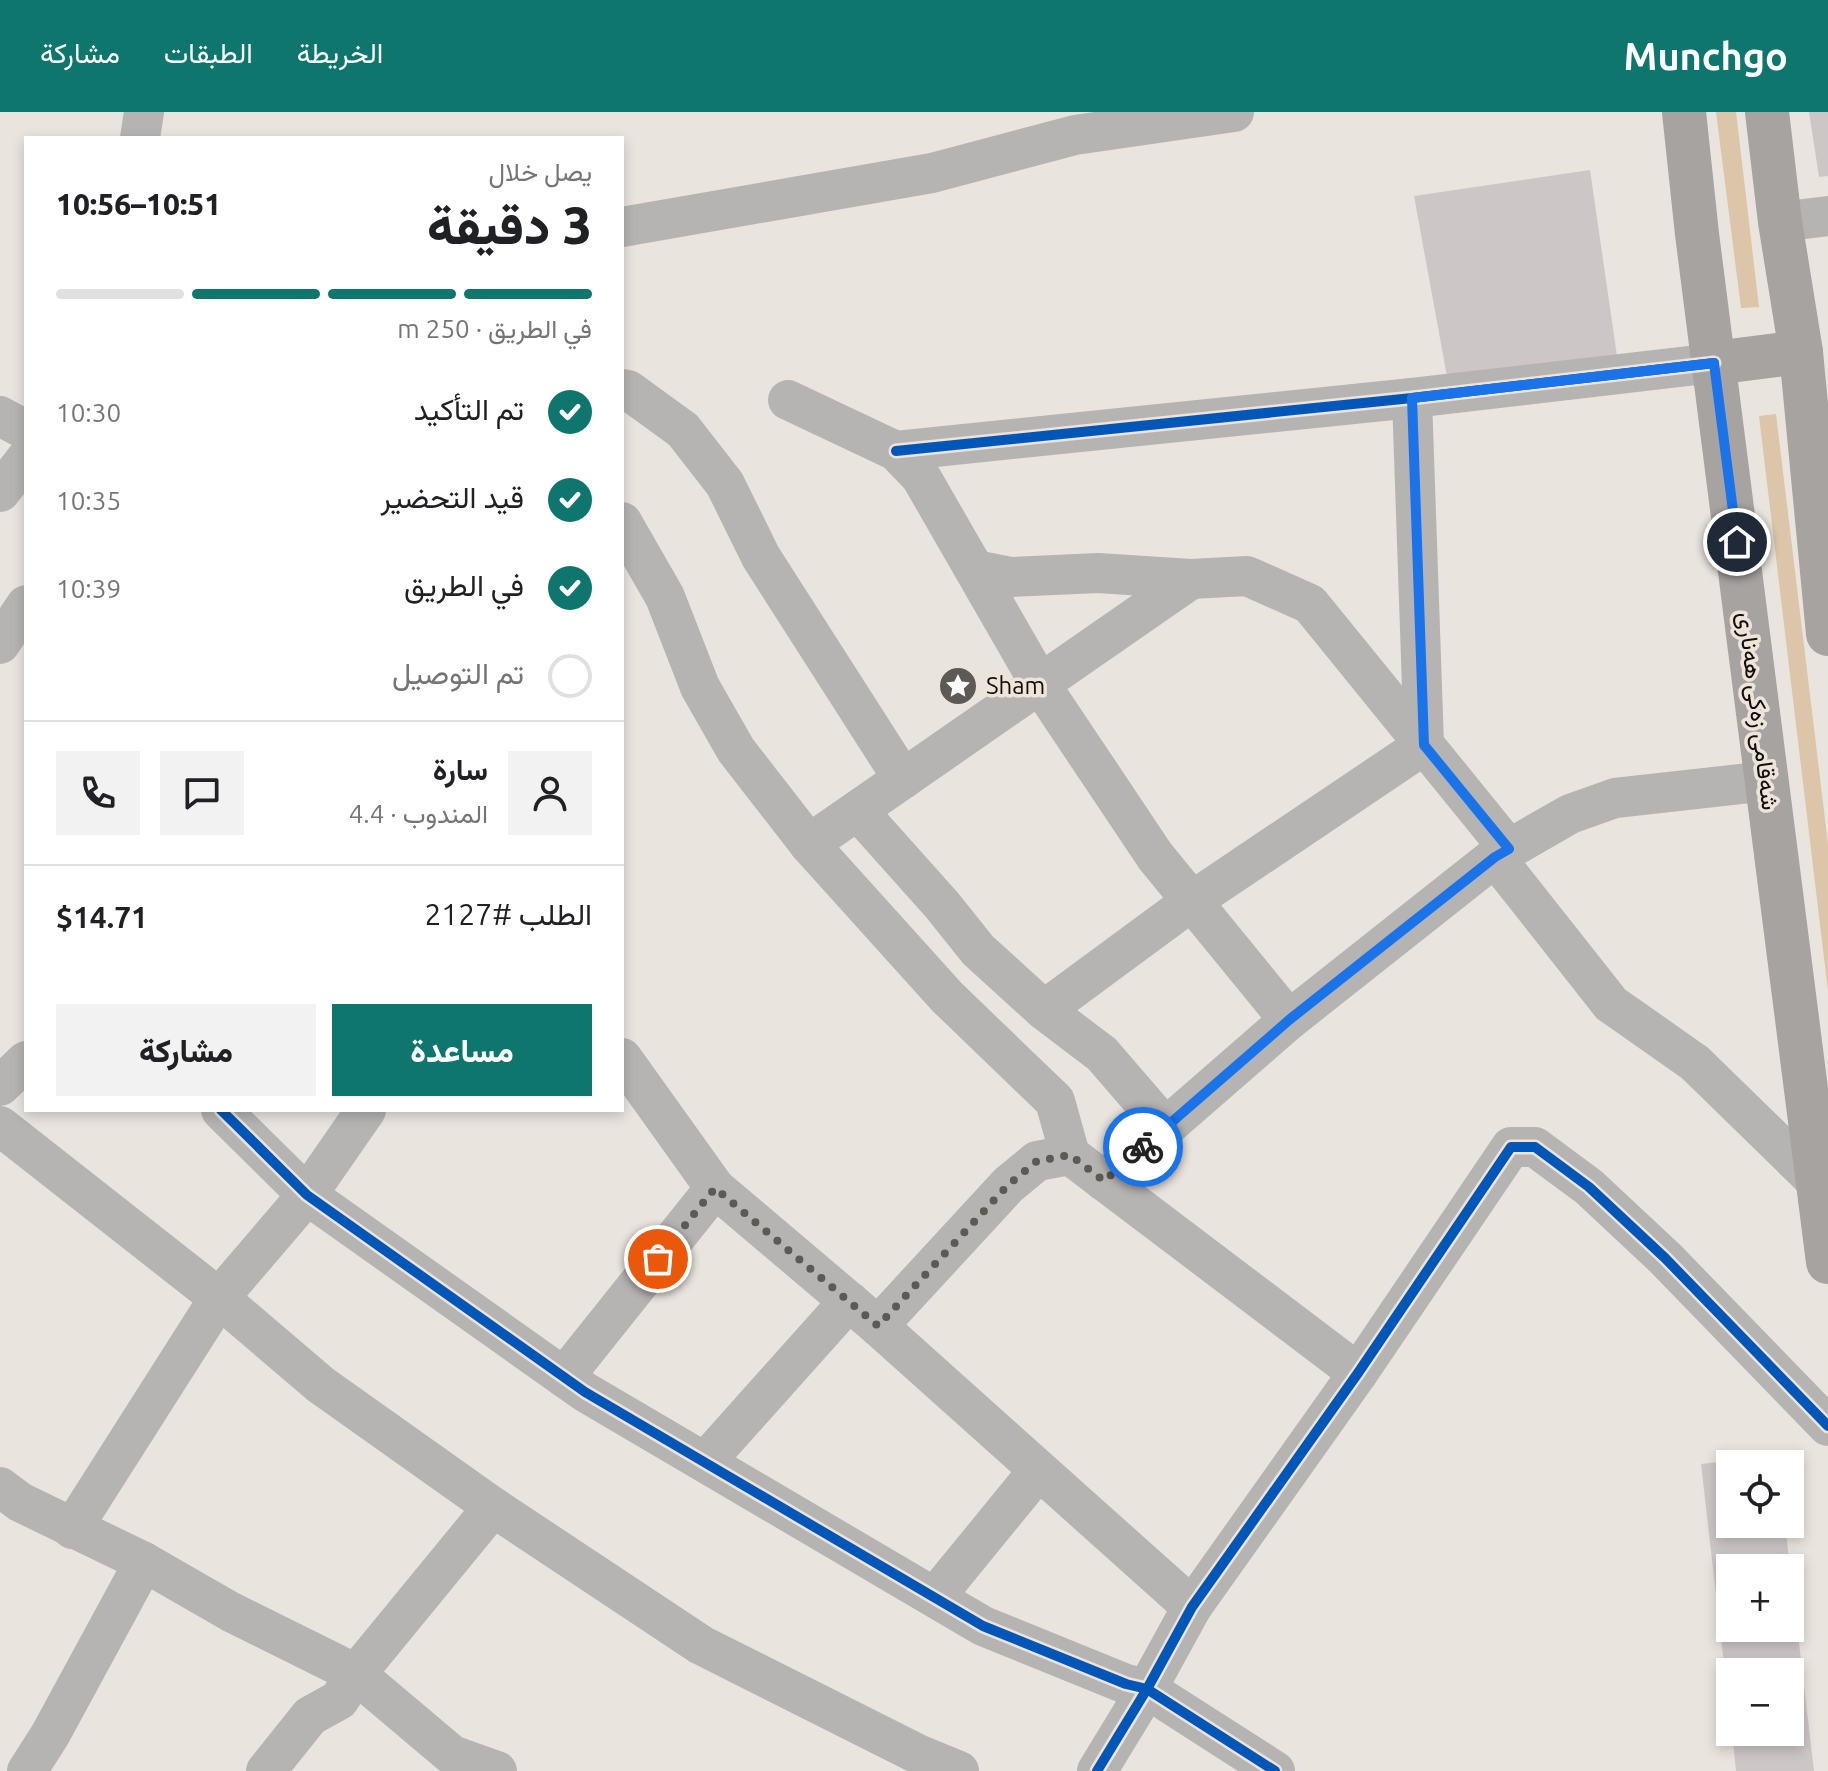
<!DOCTYPE html>
<html lang="ar">
<meta charset="utf-8">
<style>
:root{--surface:#fff;--page:#f2f2f2;--text:#202124;--muted:#757577;--line:#e0e0e0;--accent:#0f766e}
body{margin:0;font-family:Ubuntu,Vazirmatn,sans-serif;background:var(--page);color:var(--text);direction:rtl;height:100vh;display:flex;flex-direction:column;font-size:30px;white-space:nowrap}
*{box-sizing:border-box;margin:0}
p{font-size:26px;color:var(--muted)}
.icon{flex:none;width:44px;height:44px;fill:none;stroke:currentColor;stroke-width:2;stroke-linecap:round;stroke-linejoin:round}
.map{position:relative;flex:1;overflow:hidden;direction:ltr}
.side{position:absolute;left:24px;top:24px;width:600px;height:976px;display:flex;flex-direction:column;background:var(--surface);border-radius:0px;box-shadow:0 4px 12px #0003;direction:rtl}
.side>*{flex:none}
.controls{position:absolute;left:1716px;top:1338px;display:grid;gap:16px}
.controls a{display:grid;place-items:center;width:88px;height:88px;border-radius:0px;background:var(--surface);box-shadow:0 4px 12px #0003;font-size:40px}
.pin{position:absolute;display:grid;place-items:center;width:68px;height:68px;color:#fff;margin:-34px;border:4px solid #fff;border-radius:50%;box-shadow:0 2px 8px #0007}
.courier{position:absolute;display:grid;place-items:center;width:80px;height:80px;margin:-40px;border:6px solid #1a73e8;border-radius:50%;background:#fff;color:#222;box-shadow:0 2px 10px #0007}
.overview em{font-style:normal;font-weight:800}
.overview div{display:flex;flex-direction:column-reverse}
.overview{display:flex;align-items:center;justify-content:space-between;height:136px;padding:0 32px}
h1{font-size:52px;font-weight:800;line-height:60px}
.bar{display:grid;grid-template-columns:repeat(4,1fr);gap:12px 8px;align-content:center;height:96px;padding:0 32px}
.bar i{height:10px;border-radius:6px;background:var(--line)}
.bar .selected{background:var(--accent)}
.bar p{grid-column:span 4}
.line{display:flex;align-items:center;gap:20px;padding:0 32px;border-top:2px solid var(--line)}
.line div{flex:1}
.round{display:grid;place-items:center;flex:none;width:84px;height:84px;border-radius:0px;background:var(--page)}
ol{padding:0 32px;list-style:none}
li{display:flex;align-items:center;gap:24px;height:88px}
li p{margin-inline-start:auto}
li .icon{padding:8px;border-radius:50%;background:var(--accent);color:#fff;stroke-width:4}
li:last-child{color:var(--muted)}
li i{width:44px;height:44px;border:4px solid var(--line);border-radius:50%}
.cta{display:flex;gap:16px;margin-top:auto;padding:16px 32px}
.cta a{flex:1;height:92px;border-radius:0px;background:var(--accent);color:#fff;font-size:32px;font-weight:800;line-height:92px;text-align:center}
.cta a+a{background:var(--page);color:var(--text)}
header{display:flex;align-items:center;gap:48px;box-sizing:border-box;height:112px;padding:0 40px;background:var(--accent);color:#fff}
header strong{font-size:38px}
nav{display:flex;gap:44px;margin-inline-start:auto;font-size:28px}
.map>svg:first-child{display:block}
.green{fill:#dcc5a8}
.building{fill:#ccc7c6}
.lines{fill:none;stroke-linecap:round;stroke-linejoin:round}
.minor{stroke:#b6b4b2;stroke-width:40}
.major{stroke:#a6a3a1;stroke-width:44}
.cycleway-casing{stroke:#eee4d9;stroke-width:15}
.cycleway{stroke:#0057b8;stroke-width:10}
.done{stroke:#5d5954;stroke-width:8;stroke-dasharray:0 14.4}
.route{stroke:#1a73e8;stroke-width:10}
.labels{text-anchor:middle;stroke-width:7;stroke-linejoin:round;paint-order:stroke}
.poi-label{font-size:24px;fill:#120e0a;stroke:#eee4d9;text-anchor:start}
.street-label{font-size:24px;fill:#120e0a;stroke:#eee4d9}
</style>
<header>
<strong>Munchgo</strong>
<nav><a>الخريطة</a><a>الطبقات</a><a>مشاركة</a></nav>
</header>
<div class="map">
<svg width="1828" height="1659" viewBox="0 0 1828 1659">
<rect width="100%" height="100%" fill="#e9e4de"/>
<g class="green">
<polygon points="1716,0 1736,0 1759,195 1741,196"/>
<polygon points="1776,302 1828,732 1828,879 1759,304"/>
</g>
<g class="building">
<polygon points="1809,0 1828,0 1828,64 1819,65"/>
<polygon points="1590,58 1617,244 1448,270 1414,84"/>
<polygon points="1777,1344 1778,1352 1730,1352 1730,1412 1785,1412 1790,1456 1730,1456 1730,1516 1790,1516 1792,1471 1814,1659 1736,1659 1732,1620 1790,1620 1790,1560 1730,1560 1728,1587 1701,1352"/>
</g>
<g class="lines">
<g class="minor">
<polyline points="140,26 144,0"/>
<polyline points="1780,110 1828,104"/>
<polyline points="622,115 932,61 1075,23 1234,0"/>
<polyline points="622,277 628,278 683,318 725,372 761,445 903,667"/>
<polyline points="788,288 896,339 921,365 1040,572 1155,744 1289,908"/>
<polyline points="0,304 26,318"/>
<polyline points="896,339 1412,286 1714,251"/>
<polyline points="0,380 26,347"/>
<polyline points="622,410 665,485 700,575 736,638 809,732 947,885 1055,989 1070,1043"/>
<polyline points="976,458 1011,465 1098,461 1191,467 1247,464 1310,492 1509,737"/>
<polyline points="0,532 26,493"/>
<polyline points="858,699 942,793 978,838 1044,898 1102,942 1165,1015"/>
<polyline points="809,732 1191,467"/>
<polyline points="1495,745 1611,892 1695,951 1818,1071"/>
<polyline points="1044,898 1192,789 1424,633 1412,286"/>
<polyline points="0,974 26,949"/>
<polyline points="221,998 307,1083 585,1280 983,1514 1126,1572 1147,1577 1275,1659"/>
<polyline points="0,1014 219,1186 321,1273 493,1395 356,1562 339,1588 310,1604 266,1659"/>
<polyline points="1104,1069 1289,908 1495,745 1570,702 1615,686 1767,669"/>
<polyline points="715,1076 878,1214 1192,1495"/>
<polyline points="878,1214 1008,1073 1037,1049 1070,1043 1358,1261"/>
<polyline points="564,1265 715,1076 622,946"/>
<polyline points="705,1350 849,1189"/>
<polyline points="0,1375 20,1390 144,1450 231,1500 356,1562 452,1643 497,1659"/>
<polyline points="493,1395 701,1533 920,1643 959,1659"/>
<polyline points="72,1417 219,1186 307,1083 366,998"/>
<polyline points="935,1485 1038,1359"/>
<polyline points="27,1659 50,1623 144,1450"/>
<polyline points="1097,1659 1147,1577 1192,1495 1358,1261 1511,1035 1535,1035 1589,1075 1665,1146 1828,1314"/>
</g>
<g class="major">
<polyline points="1684,0 1697,122 1828,1150"/>
<polyline points="1767,0 1780,110 1801,240 1828,522"/>
<polyline points="1714,251 1801,240"/>
</g>
<defs>
<g id="cycleway">
<polyline points="896,339 1412,286 1714,251"/>
<polyline points="221,998 307,1083 585,1280 983,1514 1126,1572 1147,1577 1275,1659"/>
<polyline points="1097,1659 1147,1577 1192,1495 1358,1261 1511,1035 1535,1035 1589,1075 1665,1146 1828,1314"/>
</g>
</defs>
<use href="#cycleway" class="cycleway-casing"/>
<use href="#cycleway" class="cycleway"/>
</g>
<g class="lines">
<polyline class="done" points="658,1147 715,1076 878,1214 1008,1073 1037,1049 1070,1043 1104,1069 1143,1035"/>
<polyline class="route" points="1143,1035 1289,908 1495,745 1509,737 1424,633 1412,286 1714,251 1737,430"/>
</g>
<defs>
<symbol id="sight-disc" viewBox="-11 -11 22 22"><circle r="9.5" fill="#5d5954" stroke="#eee4d9"/><path d="M0-6L1.8-2.2L6-1.7L2.9 1.2L3.7 5.4L0 3.3L-3.7 5.4L-2.9 1.2L-6-1.7L-1.8-2.2Z" fill="#fff"/></symbol>
</defs>
<g fill-rule="evenodd">
<use href="#sight-disc" x="936" y="552" width="44" height="44"/>
</g>
<g class="labels">
<g class="poi-label">
<text x="986" y="582">Sham</text>
</g>
<g class="street-label">
<text transform="translate(1758 599) rotate(83)" y="8">شەقامی زەکی هەناری</text>
</g>
</g>
</svg>
<div class="controls">
<a><svg class="icon" aria-label="locate" viewBox="0 0 24 24"><circle cx="12" cy="12" r="6"/><path d="M12 2v4M12 18v4M2 12h4M18 12h4"/></svg></a>
<a>+</a>
<a>−</a>
</div>
<div class="pin" style="left:658px;top:1147px;background:#ea580c"><svg class="icon" aria-label="bag" viewBox="0 0 24 24"><path d="M5 8h14l-1 12H6zM9 8a3 3 0 0 1 6 0"/></svg></div>
<div class="pin" style="left:1737px;top:430px;background:#1f2937"><svg class="icon" aria-label="home" viewBox="0 0 24 24"><path d="M3 11l9-7 9 7M6 9v11h12V9"/></svg></div>
<div class="courier" style="left:1143px;top:1035px"><svg class="icon" aria-label="bike" viewBox="0 0 24 24"><circle cx="6" cy="16" r="4"/><circle cx="18" cy="16" r="4"/><path d="M6 16l4-8h5l3 8M10 8l3 8H6M13 5h3"/></svg></div>
<section class="side">
<div class="overview"><div><h1>3 دقيقة</h1><p>يصل خلال</p></div><em>10:51–10:56</em></div>
<div class="bar"><i class="selected"></i><i class="selected"></i><i class="selected"></i><i></i><p>في الطريق · 250 m</p></div>
<ol>
<li><svg class="icon" aria-label="check" viewBox="0 0 24 24"><path d="M5 12l5 5 9-10"/></svg>تم التأكيد<p>10:30</p></li>
<li><svg class="icon" aria-label="check" viewBox="0 0 24 24"><path d="M5 12l5 5 9-10"/></svg>قيد التحضير<p>10:35</p></li>
<li><svg class="icon" aria-label="check" viewBox="0 0 24 24"><path d="M5 12l5 5 9-10"/></svg>في الطريق<p>10:39</p></li>
<li><i></i>تم التوصيل</li>
</ol>
<div class="line" style="height:144px"><a class="round"><svg class="icon" aria-label="person" viewBox="0 0 24 24"><circle cx="12" cy="8" r="4"/><path d="M4 21q1-7 8-7t8 7"/></svg></a><div><b>سارة</b><p>المندوب · 4.4</p></div><a class="round"><svg class="icon" aria-label="chat" viewBox="0 0 24 24"><path d="M4 5h16v11H9l-5 4z"/></svg></a><a class="round"><svg class="icon" aria-label="phone" viewBox="0 0 24 24"><path d="M5 4h4l2 5-3 2q2 4 5 5l2-3 5 2v4C11 20 4 13 5 4z"/></svg></a></div>
<div class="line" style="height:104px"><div>الطلب #2127</div><b>$14.71</b></div>
<div class="cta"><a>مساعدة</a><a>مشاركة</a></div>
</section>
</div>
